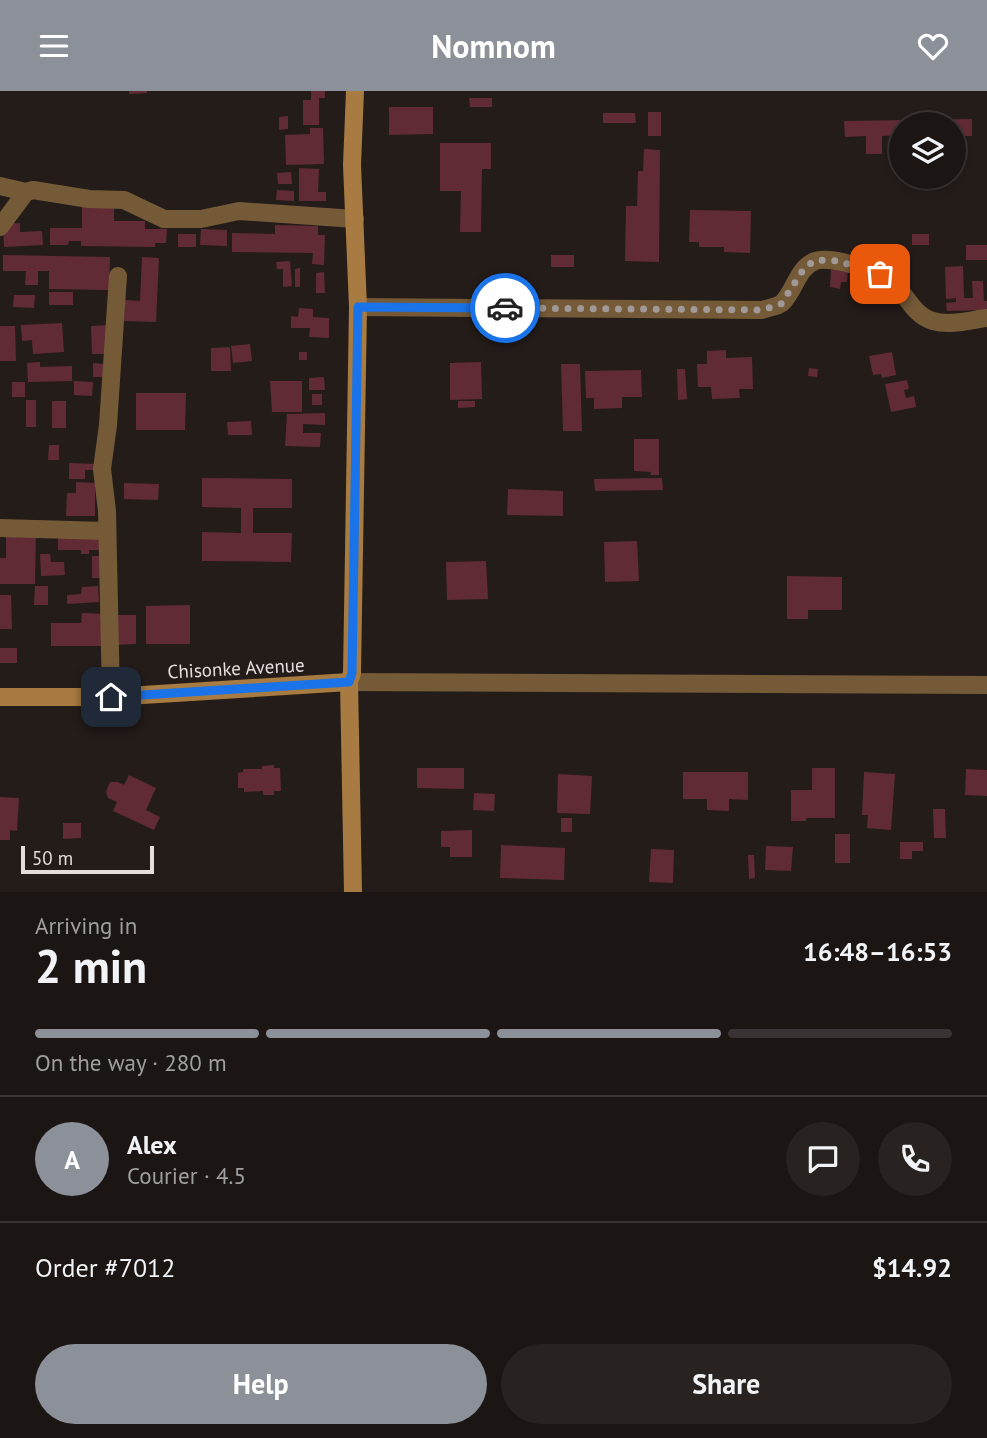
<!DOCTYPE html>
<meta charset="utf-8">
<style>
:root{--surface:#1b1513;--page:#282221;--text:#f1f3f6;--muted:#a09fa0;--line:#393433;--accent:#8c9099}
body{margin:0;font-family:"PT Sans",sans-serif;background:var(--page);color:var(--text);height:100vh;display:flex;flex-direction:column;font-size:26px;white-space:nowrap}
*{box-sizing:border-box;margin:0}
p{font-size:23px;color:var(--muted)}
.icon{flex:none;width:38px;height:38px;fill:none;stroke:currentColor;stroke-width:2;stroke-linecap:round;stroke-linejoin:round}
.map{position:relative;height:801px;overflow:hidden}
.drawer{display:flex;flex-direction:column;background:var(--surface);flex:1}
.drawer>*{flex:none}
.fabs{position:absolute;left:889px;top:21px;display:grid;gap:14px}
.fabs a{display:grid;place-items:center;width:77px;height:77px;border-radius:50%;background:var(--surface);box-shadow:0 4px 10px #0003,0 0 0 2px var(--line);font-size:35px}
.scale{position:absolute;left:21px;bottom:18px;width:133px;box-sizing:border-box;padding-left:7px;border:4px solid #e3dddb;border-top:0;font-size:19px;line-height:24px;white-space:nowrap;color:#e3dddb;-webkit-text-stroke:5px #241c19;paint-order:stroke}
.pin{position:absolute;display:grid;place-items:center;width:60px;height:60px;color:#fff;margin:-30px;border-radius:14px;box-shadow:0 4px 10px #0006}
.courier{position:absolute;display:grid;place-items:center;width:70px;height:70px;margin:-35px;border:5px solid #1a73e8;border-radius:50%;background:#fff;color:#222;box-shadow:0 2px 9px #0007}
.head em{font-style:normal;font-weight:800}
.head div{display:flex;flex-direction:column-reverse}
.head{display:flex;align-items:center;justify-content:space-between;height:119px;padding:0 35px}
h1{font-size:46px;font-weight:800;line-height:52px}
.bar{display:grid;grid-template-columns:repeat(4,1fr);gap:10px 7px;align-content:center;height:84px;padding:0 35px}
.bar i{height:9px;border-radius:5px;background:var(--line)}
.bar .current{background:var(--accent)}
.bar p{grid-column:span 4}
.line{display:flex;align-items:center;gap:18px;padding:0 35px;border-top:2px solid var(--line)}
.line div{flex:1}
.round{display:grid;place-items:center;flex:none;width:74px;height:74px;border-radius:37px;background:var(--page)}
.action{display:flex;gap:14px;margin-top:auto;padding:14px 35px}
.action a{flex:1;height:80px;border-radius:42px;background:var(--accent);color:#fff;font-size:28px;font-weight:800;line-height:80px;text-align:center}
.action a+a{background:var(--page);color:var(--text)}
header{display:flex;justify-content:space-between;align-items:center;height:91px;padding:0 35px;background:var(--accent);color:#fff;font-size:32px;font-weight:800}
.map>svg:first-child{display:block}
.building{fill:#602b35}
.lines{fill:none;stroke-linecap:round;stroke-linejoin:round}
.street{stroke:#755a37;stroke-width:18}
.secondary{stroke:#a77b41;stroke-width:18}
.done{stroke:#a09997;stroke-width:7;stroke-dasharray:0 12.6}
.route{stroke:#1a73e8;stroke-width:9}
.labels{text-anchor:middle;stroke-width:6;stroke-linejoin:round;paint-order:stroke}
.street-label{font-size:19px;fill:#e3dddb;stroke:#241c19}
</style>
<header><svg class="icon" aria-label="menu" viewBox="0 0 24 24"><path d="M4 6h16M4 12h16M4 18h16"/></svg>Nomnom<svg class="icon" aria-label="heart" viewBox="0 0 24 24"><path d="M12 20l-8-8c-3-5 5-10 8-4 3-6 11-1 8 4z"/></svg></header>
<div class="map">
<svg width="987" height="801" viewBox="0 0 987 801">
<rect width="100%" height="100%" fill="#241c19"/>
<g class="building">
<polygon points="129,0 147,0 147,2 129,3"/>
<polygon points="311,0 325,0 325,7 319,7 319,34 303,34 303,9 311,9"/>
<polygon points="469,7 492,7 492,16 470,16"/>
<polygon points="389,16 433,16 433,43 389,44"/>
<rect x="648" y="21" width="13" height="24"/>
<polygon points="603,22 635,22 636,32 603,32"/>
<polygon points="288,25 288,38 279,39 279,26"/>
<polygon points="972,28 972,45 954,45 954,33 901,33 901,44 882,45 882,63 866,63 866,45 845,46 844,30"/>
<polygon points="310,37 323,37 324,73 286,74 285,44 310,43"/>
<polygon points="440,52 491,52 491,78 482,78 481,141 460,141 461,100 440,100"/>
<polygon points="644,58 660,59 659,171 625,170 626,115 637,115 638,80 643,80"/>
<polygon points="299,77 319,78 318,101 326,101 326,110 299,110"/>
<polygon points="291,81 292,93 278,93 277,82"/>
<polygon points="277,99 294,100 294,110 276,109"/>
<polygon points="82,111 114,111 114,130 145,130 145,138 167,138 166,152 155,152 155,156 81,155 81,150 69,150 68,154 50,154 50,137 82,137"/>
<polygon points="690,119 751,120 750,162 724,161 724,156 699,156 699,151 689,151"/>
<polygon points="20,132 20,141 42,140 43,154 4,156 3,133"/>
<polygon points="275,134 318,135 318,144 325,144 324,174 312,173 313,162 232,161 232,142 275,143"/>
<polygon points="201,138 227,139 227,155 200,154"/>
<rect x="178" y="143" width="18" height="13"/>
<rect x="912" y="143" width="17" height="11"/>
<rect x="966" y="154" width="21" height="15"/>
<polygon points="3,164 110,166 109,199 49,198 49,180 38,180 38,194 25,194 26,180 3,180"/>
<rect x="551" y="164" width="23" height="12"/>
<polygon points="142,166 159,167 156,231 124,230 125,209 140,210"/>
<polygon points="290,170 292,195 283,196 283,178 277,178 276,171"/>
<polygon points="963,175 964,207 973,207 972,190 983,190 984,210 987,210 987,219 947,220 946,212 956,211 956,207 946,208 945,176"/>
<polygon points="300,177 300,196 295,196 295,178"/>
<polygon points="831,178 848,180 847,191 841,191 840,198 830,196"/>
<polygon points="324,181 325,202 316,202 316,182"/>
<rect x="49" y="201" width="24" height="13"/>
<polygon points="14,204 35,204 34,217 13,216"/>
<polygon points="299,217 313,218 313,226 329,227 329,247 309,246 310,237 291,237 291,225 298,226"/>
<polygon points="62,232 64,261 33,263 32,249 22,250 21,234"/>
<polygon points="107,234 108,263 92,263 91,235"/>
<polygon points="0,235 15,235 16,270 0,270"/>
<polygon points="250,253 252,270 233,272 231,255"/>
<polygon points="230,256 231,280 211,280 211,257"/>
<polygon points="726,259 726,267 752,266 753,298 739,298 740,307 712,308 711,296 698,296 697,273 707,273 707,260"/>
<rect x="299" y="261" width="8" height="8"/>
<polygon points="892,261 896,284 882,287 881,283 873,284 869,265"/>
<polygon points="40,271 40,276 72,275 72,290 28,291 27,272"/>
<polygon points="481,271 482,308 450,309 450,272"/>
<polygon points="93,272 104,273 104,286 93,286"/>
<polygon points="561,273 580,273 582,340 563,340"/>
<polygon points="809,277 818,278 817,286 808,285"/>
<polygon points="677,278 685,278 687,308 678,309"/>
<polygon points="641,279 642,306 622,306 622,317 594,318 594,307 586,307 585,280"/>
<polygon points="324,286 325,299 309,299 309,287"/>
<polygon points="907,289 909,298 904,299 906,307 914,305 916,316 891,321 885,293"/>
<polygon points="74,290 93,291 92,305 74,304"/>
<polygon points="270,290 302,290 302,321 272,321"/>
<rect x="12" y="291" width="13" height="15"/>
<polygon points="136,302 186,302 185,339 136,339"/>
<rect x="312" y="303" width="10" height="11"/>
<rect x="26" y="309" width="10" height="27"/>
<rect x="52" y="310" width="14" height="27"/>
<polygon points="458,310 475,310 475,316 458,317"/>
<polygon points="325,322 325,334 303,333 303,342 321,342 320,356 285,355 287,323"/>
<polygon points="251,330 252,344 228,344 227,331"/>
<polygon points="634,348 659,348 659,384 650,384 651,381 634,380"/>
<polygon points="49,354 59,354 59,369 48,369"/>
<polygon points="69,372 96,373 96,379 85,379 85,388 69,388"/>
<polygon points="202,387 292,388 292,417 253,417 253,442 292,442 291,471 202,470 202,441 241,442 241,417 202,416"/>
<polygon points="662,387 663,399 595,400 594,388"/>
<polygon points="76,391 95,392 95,425 66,425 67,402 76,402"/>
<polygon points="124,392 159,393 158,409 124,408"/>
<polygon points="508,398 563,400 563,425 507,424"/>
<polygon points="6,439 36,439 35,493 0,493 0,467 6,467"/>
<polygon points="58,444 102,448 102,459 89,459 89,463 81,463 81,459 58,459"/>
<polygon points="637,450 639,490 605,491 604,451"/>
<polygon points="40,463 50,463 51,471 64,471 65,484 41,485"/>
<rect x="92" y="465" width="12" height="22"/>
<polygon points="486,470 488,508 447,509 446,471"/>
<polygon points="787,485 842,486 842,519 808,519 808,528 787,528"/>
<polygon points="35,495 48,495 48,514 34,514"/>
<polygon points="98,495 99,511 67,513 67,504 81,503 82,496"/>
<polygon points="0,504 11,504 12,538 0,538"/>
<polygon points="190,514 190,553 146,553 146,515"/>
<polygon points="82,522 106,523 102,555 51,555 51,532 81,532"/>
<polygon points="115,524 136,524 136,553 115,554"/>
<rect x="0" y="557" width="17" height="15"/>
<polygon points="274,674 274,677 280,677 281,700 274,700 274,704 263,704 263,700 244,701 244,697 238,697 238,682 243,681 243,678 262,678 262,675"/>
<polygon points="417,677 464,677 464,698 417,697"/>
<polygon points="812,677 835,677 835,727 806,727 806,730 791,730 791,699 812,699"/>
<polygon points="966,678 987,679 987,705 965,704"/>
<polygon points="683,681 748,681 748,709 729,708 729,720 707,719 707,708 683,708"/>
<polygon points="864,681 895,683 891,739 867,737 868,724 862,724"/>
<polygon points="558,683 592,685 590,723 557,722"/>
<polygon points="129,684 156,697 146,719 160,726 154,739 113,720 117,711 108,707 106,701 110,691 118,691 124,694"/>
<polygon points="474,702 495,703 494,720 473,719"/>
<polygon points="0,706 19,707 17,740 10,739 10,749 0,749"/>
<polygon points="933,718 945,718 946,747 934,747"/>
<rect x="561" y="727" width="11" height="14"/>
<polygon points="63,732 81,732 81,747 63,748"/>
<polygon points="472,739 472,766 450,766 450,756 441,756 441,740"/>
<rect x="835" y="743" width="15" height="29"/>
<polygon points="900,751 923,751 923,760 912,760 912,768 900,768"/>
<polygon points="501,754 565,757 564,789 500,787"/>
<polygon points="766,755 793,756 791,780 765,779"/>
<polygon points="651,758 674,759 673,792 649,791"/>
<polygon points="748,764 754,764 755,787 749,788"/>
</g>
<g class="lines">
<g class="street">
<polyline points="0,95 26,101 33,99 89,108 124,109 164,128 201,128 239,120 355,128"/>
<polyline points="0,136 26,101"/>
<path d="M358,216l404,3c5,-2 15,-3 20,-7 13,-12 15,-35 33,-42 16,-6 69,11 80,23 12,13 20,32 38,37 17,5 37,-1 54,-3"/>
<polyline points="0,437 107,440"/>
<polyline points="349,591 987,594"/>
<polyline points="111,606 107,420 102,378 108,334 118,185"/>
</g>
<g class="secondary">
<polyline points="0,606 111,606 349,591"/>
<polyline points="353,801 349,591 352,582 358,216 352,74 355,0"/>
</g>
</g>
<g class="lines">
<polyline class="done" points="505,217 762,219 781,213 805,176 816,169 838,170 880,183"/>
<polyline class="route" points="111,606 349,591 352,582 358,216 505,217"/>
</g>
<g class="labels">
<g class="street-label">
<text transform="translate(236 577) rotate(-3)" y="7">Chisonke Avenue</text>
</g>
</g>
</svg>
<div class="fabs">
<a><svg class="icon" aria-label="layers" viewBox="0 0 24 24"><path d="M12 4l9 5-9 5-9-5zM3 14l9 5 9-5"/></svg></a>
</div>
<div class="scale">50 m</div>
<div class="pin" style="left:880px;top:183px;background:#ea580c"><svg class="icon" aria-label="bag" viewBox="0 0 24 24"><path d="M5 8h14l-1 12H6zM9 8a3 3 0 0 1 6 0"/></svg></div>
<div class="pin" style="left:111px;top:606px;background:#1f2937"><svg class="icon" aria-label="home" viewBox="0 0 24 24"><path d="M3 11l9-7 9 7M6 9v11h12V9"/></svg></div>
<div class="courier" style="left:505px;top:217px"><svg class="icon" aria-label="car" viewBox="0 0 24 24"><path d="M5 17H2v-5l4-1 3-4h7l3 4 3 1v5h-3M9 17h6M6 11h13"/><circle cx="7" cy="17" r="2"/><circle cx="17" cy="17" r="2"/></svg></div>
</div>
<section class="drawer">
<div class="head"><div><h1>2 min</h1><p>Arriving in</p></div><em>16:48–16:53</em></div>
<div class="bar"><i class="current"></i><i class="current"></i><i class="current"></i><i></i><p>On the way · 280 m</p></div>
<div class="line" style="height:126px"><b class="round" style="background:var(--accent);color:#fff">A</b><div><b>Alex</b><p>Courier · 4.5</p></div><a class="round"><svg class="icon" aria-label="chat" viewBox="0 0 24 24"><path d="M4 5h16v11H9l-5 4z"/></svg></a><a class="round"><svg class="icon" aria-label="phone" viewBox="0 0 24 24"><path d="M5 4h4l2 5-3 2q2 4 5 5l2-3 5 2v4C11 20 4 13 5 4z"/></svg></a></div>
<div class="line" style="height:91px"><div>Order #7012</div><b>$14.92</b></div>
<div class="action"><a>Help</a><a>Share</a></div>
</section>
